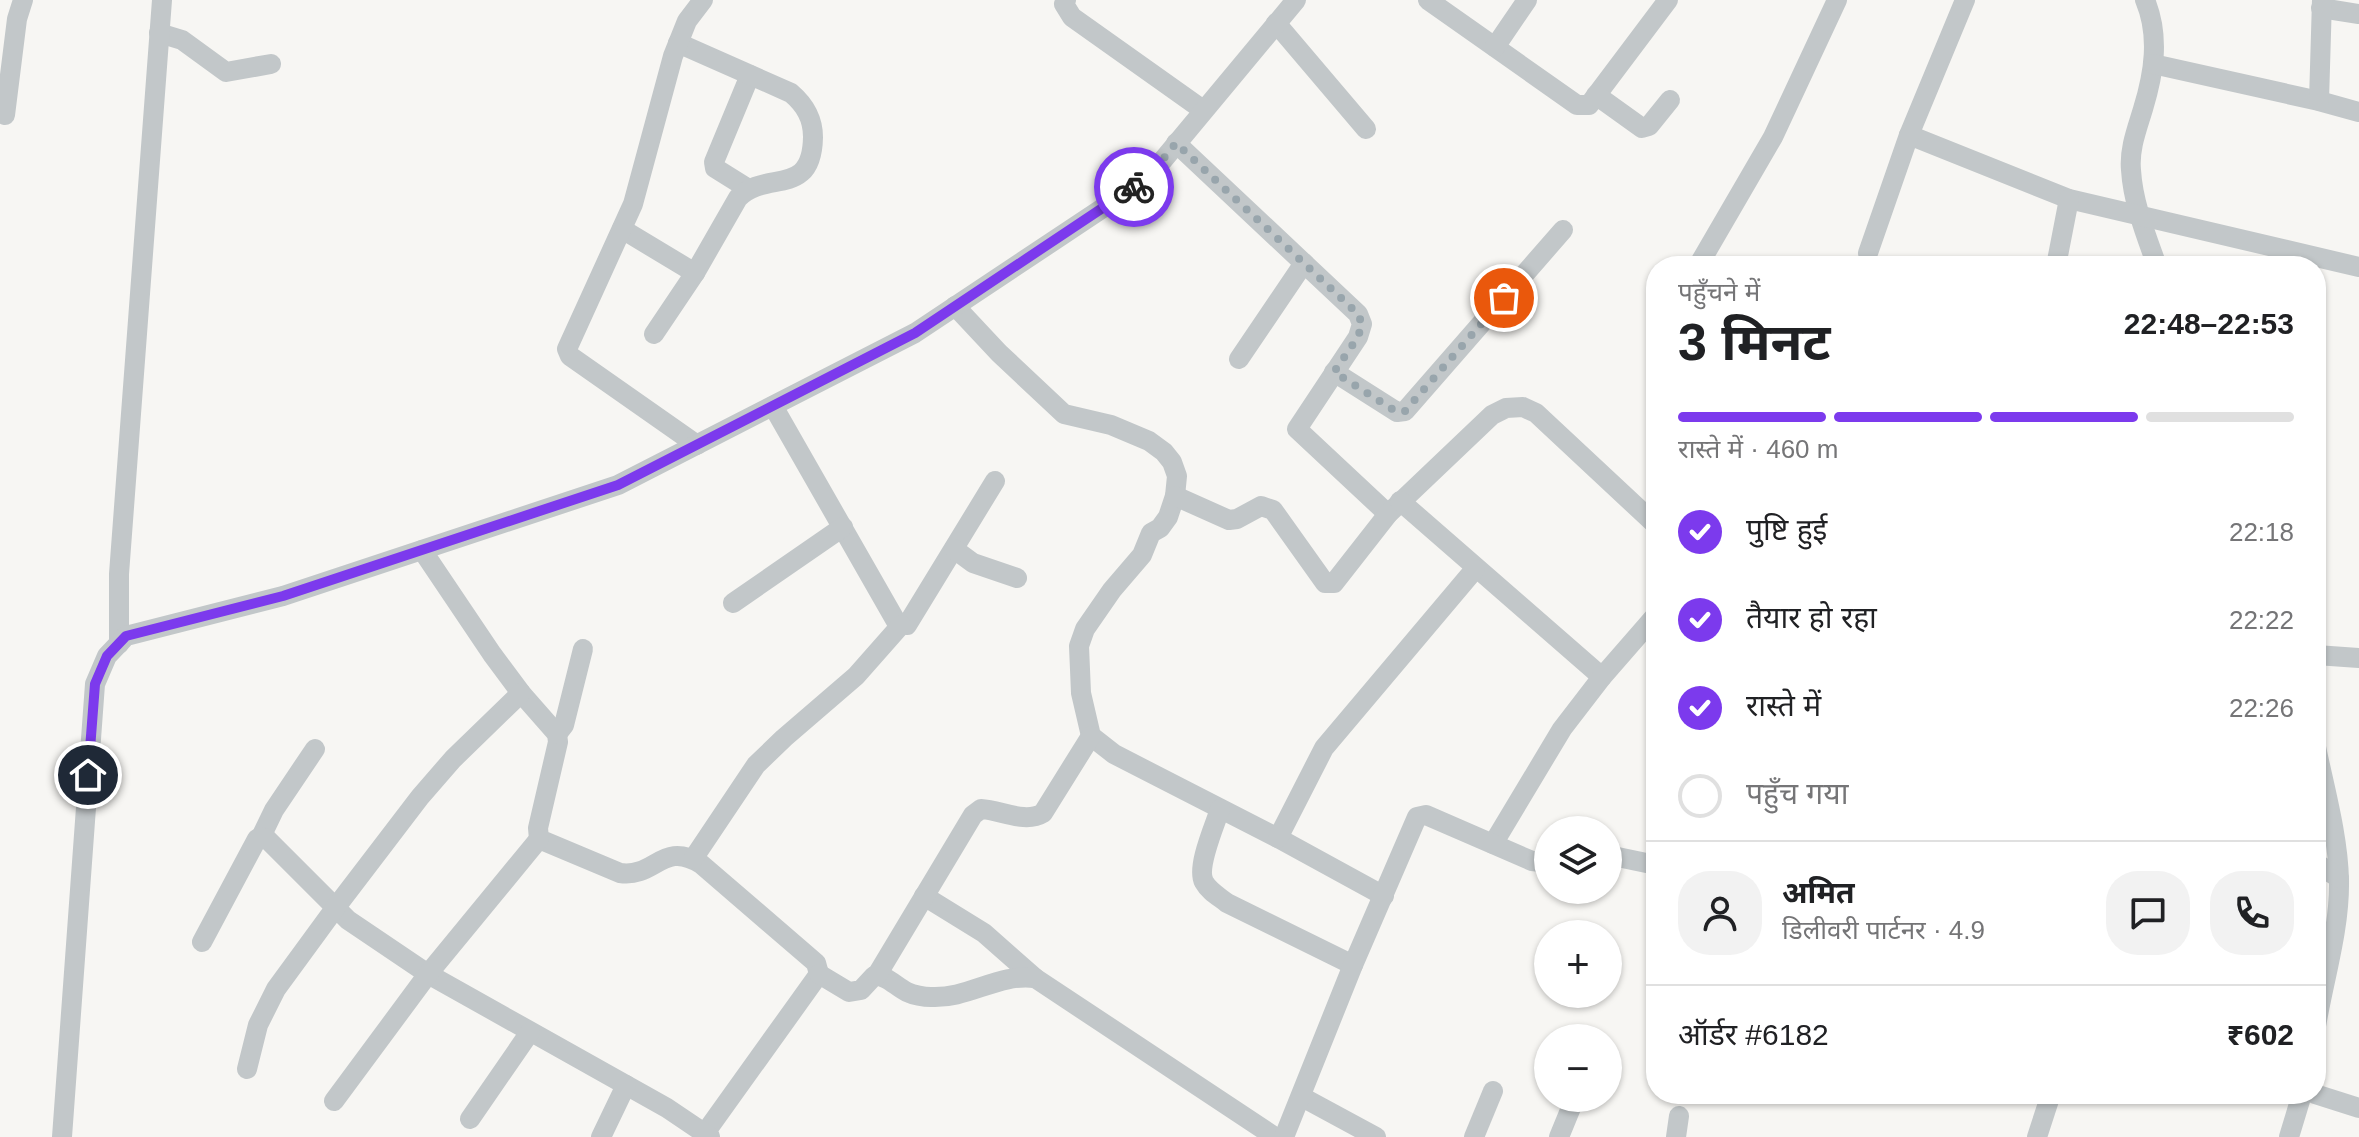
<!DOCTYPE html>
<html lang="hi">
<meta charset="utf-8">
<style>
:root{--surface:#fff;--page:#f2f2f2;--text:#202124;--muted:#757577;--line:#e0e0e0;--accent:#7c3aed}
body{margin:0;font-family:Helvetica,"Noto Sans Devanagari",sans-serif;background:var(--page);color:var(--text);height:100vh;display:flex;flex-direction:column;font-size:30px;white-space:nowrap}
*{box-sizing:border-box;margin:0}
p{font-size:26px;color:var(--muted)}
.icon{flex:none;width:44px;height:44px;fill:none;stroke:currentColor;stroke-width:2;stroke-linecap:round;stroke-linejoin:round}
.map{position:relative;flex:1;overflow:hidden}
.side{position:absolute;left:1646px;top:256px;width:680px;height:848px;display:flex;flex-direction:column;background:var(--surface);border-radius:32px;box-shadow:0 2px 6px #0004}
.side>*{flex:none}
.fabs{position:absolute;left:1534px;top:816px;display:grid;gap:16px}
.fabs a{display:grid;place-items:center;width:88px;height:88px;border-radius:50%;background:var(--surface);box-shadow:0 2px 6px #0004;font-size:40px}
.pin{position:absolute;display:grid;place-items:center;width:68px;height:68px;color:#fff;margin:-34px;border:4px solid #fff;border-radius:50%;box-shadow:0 2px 8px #0007}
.courier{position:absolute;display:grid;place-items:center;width:80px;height:80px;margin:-40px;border:6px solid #7c3aed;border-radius:50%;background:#fff;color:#222;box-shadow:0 2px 10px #0007}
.headline em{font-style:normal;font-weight:700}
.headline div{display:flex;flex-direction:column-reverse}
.headline{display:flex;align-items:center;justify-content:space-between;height:136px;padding:0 32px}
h1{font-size:52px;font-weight:700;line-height:60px}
.bar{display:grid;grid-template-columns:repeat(4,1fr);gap:12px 8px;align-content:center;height:96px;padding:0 32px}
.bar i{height:10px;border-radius:6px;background:var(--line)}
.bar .active{background:var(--accent)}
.bar p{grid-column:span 4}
.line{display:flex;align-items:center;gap:20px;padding:0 32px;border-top:2px solid var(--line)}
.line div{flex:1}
.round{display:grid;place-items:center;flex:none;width:84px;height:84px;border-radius:32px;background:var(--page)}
ol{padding:0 32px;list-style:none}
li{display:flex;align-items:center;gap:24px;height:88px}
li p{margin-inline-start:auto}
li .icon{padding:8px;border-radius:50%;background:var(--accent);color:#fff;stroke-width:4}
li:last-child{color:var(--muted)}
li i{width:44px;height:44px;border:4px solid var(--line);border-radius:50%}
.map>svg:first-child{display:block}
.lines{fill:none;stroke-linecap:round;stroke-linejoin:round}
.minor{stroke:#c2c7c9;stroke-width:20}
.done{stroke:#98a5ac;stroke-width:8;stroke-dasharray:0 14.4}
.route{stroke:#7c3aed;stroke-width:10}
</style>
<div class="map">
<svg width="2359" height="1137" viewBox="0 0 2359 1137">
<rect width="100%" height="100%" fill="#f7f6f3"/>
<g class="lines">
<g class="minor">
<polyline points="1066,0 1064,4 1072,17 1203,110"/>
<polyline points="1428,0 1577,105 1589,105 1668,0"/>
<path d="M2145,0c15,36 9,73 -2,109 -6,20 -14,40 -12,61 2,33 15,65 26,96"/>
<polyline points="2321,8 2359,14"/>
<polyline points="1276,23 1366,129"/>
<polyline points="159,33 182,40 226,72 271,64"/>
<polyline points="1495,47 1527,0"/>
<polyline points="2153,64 2319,101 2359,112"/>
<polyline points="1596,95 1642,128 1649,126 1670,100"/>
<polyline points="2319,101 2322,0"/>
<polyline points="5,115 17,19 23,0"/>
<polyline points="1909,135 2069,199 2359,267"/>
<polyline points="1176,143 1358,314 1362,324 1358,337 1297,429 1388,514"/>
<polyline points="747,188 715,168 714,162 750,75"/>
<polyline points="622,229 695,273"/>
<polyline points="1868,253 1909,135 1965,0"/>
<polyline points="1698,266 1773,137 1837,0"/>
<polyline points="2056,266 2069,199"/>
<polyline points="955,306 999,353 1064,414 1111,425 1149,441 1164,452 1172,462 1177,476 1175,496 1168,517 1160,528 1151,533 1142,555 1112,590 1085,629 1079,646 1081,693 1091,736 1114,754 1278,838 1384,896"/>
<path d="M654,334l41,-61 43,-75c28,-29 74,1 75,-61 0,-19 -8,-32 -22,-44l-113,-50"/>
<polyline points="1239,359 1304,263"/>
<polyline points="1334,372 1397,412 1405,411 1563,230"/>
<polyline points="773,406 897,623 907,625 995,481"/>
<polyline points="697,445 570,356 567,349 633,204 673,56 687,21 703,0"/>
<polyline points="1175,496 1229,520 1237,519 1261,506 1273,510 1325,583 1334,583 1388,514 1492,415 1506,408 1523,407 1536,413 1656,525"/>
<polyline points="1400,501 1602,677"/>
<polyline points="954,549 973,563 1017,578"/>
<path d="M422,550l70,104 29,39 36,41 1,8 -20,86 1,11 81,34c36,5 42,-33 81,-9l115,99 3,11 -114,159"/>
<polyline points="733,603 843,527"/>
<polyline points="119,644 119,574 162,0"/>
<polyline points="2316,655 2359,658"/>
<polyline points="557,734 564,725 583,649"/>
<path d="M2316,747c9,43 22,89 23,133 1,48 -15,99 -23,146"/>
<path d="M1220,809c-5,16 -24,58 -16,73 5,9 14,14 23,21l126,62"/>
<polyline points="261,837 274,810 315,749"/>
<polyline points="1278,838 1324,748 1475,569"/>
<polyline points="1493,844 1562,729 1602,677 1656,615"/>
<polyline points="1608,855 1656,865"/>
<polyline points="693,859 756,765 784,738 856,676 901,625"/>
<polyline points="2316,863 2339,878"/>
<polyline points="924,896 984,933 1035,978"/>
<polyline points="202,942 257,839 261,837 267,839 348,920 428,974 667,1108 710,1137"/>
<path d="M819,974l30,18 12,-2 13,-14c13,-1 21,10 33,16 6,3 17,5 24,5 37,2 68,-24 104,-19l240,159"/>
<path d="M877,975l96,-160 8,-6c20,1 44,15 62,4l48,-77"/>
<polyline points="247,1069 258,1025 276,989 336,907 420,797 453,759 521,693"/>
<polyline points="2315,1094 2359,1108"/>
<polyline points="1302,1097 1376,1137"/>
<polyline points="334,1101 428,974 539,839"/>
<polyline points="470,1119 530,1032"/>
<polyline points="62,1137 95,684 107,656 126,636 283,596 618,485 915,333 1148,178 1296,0"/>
<polyline points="601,1137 626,1085"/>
<polyline points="1284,1137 1353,965 1417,817 1426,815 1532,861 1548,863"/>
<polyline points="1474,1137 1493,1091"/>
<polyline points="1559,1137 1575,1098"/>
<polyline points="1676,1137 1679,1116"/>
<polyline points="2037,1137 2051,1094"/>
<polyline points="2289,1137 2302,1094"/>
</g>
</g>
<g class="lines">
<polyline class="done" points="1134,187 1148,178 1176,143 1358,314 1362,324 1358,337 1334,372 1397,412 1405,411 1504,298"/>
<polyline class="route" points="88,775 95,684 107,656 126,636 283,596 618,485 915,333 1134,187"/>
</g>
</svg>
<div class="fabs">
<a><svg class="icon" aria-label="layers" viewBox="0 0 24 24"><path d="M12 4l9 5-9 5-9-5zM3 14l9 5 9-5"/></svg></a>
<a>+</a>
<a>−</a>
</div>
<div class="pin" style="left:1504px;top:298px;background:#ea580c"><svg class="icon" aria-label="bag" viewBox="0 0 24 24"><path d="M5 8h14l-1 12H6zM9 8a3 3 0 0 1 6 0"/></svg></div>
<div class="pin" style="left:88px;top:775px;background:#1f2937"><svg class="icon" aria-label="home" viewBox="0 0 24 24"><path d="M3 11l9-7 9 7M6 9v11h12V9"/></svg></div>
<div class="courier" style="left:1134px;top:187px"><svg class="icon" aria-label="bike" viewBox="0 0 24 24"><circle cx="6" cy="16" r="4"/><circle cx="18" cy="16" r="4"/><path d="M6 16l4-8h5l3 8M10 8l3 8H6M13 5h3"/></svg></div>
<section class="side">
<div class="headline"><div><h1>3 मिनट</h1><p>पहुँचने में</p></div><em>22:48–22:53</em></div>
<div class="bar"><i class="active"></i><i class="active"></i><i class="active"></i><i></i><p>रास्ते में · 460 m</p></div>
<ol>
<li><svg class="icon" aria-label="check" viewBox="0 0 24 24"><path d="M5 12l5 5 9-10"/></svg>पुष्टि हुई<p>22:18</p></li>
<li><svg class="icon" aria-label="check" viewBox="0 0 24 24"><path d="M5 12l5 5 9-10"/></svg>तैयार हो रहा<p>22:22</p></li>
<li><svg class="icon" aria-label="check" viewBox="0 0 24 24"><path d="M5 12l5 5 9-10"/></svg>रास्ते में<p>22:26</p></li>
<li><i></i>पहुँच गया</li>
</ol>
<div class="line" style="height:144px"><a class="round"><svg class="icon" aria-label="person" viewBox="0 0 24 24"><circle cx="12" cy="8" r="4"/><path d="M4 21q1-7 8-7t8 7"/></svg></a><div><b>अमित</b><p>डिलीवरी पार्टनर · 4.9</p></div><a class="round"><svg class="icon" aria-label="chat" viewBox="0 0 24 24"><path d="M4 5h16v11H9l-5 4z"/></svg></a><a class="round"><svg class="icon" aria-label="phone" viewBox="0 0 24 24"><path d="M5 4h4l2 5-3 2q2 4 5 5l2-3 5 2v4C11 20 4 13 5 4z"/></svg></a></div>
<div class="line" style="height:104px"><div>ऑर्डर #6182</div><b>₹602</b></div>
</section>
</div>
